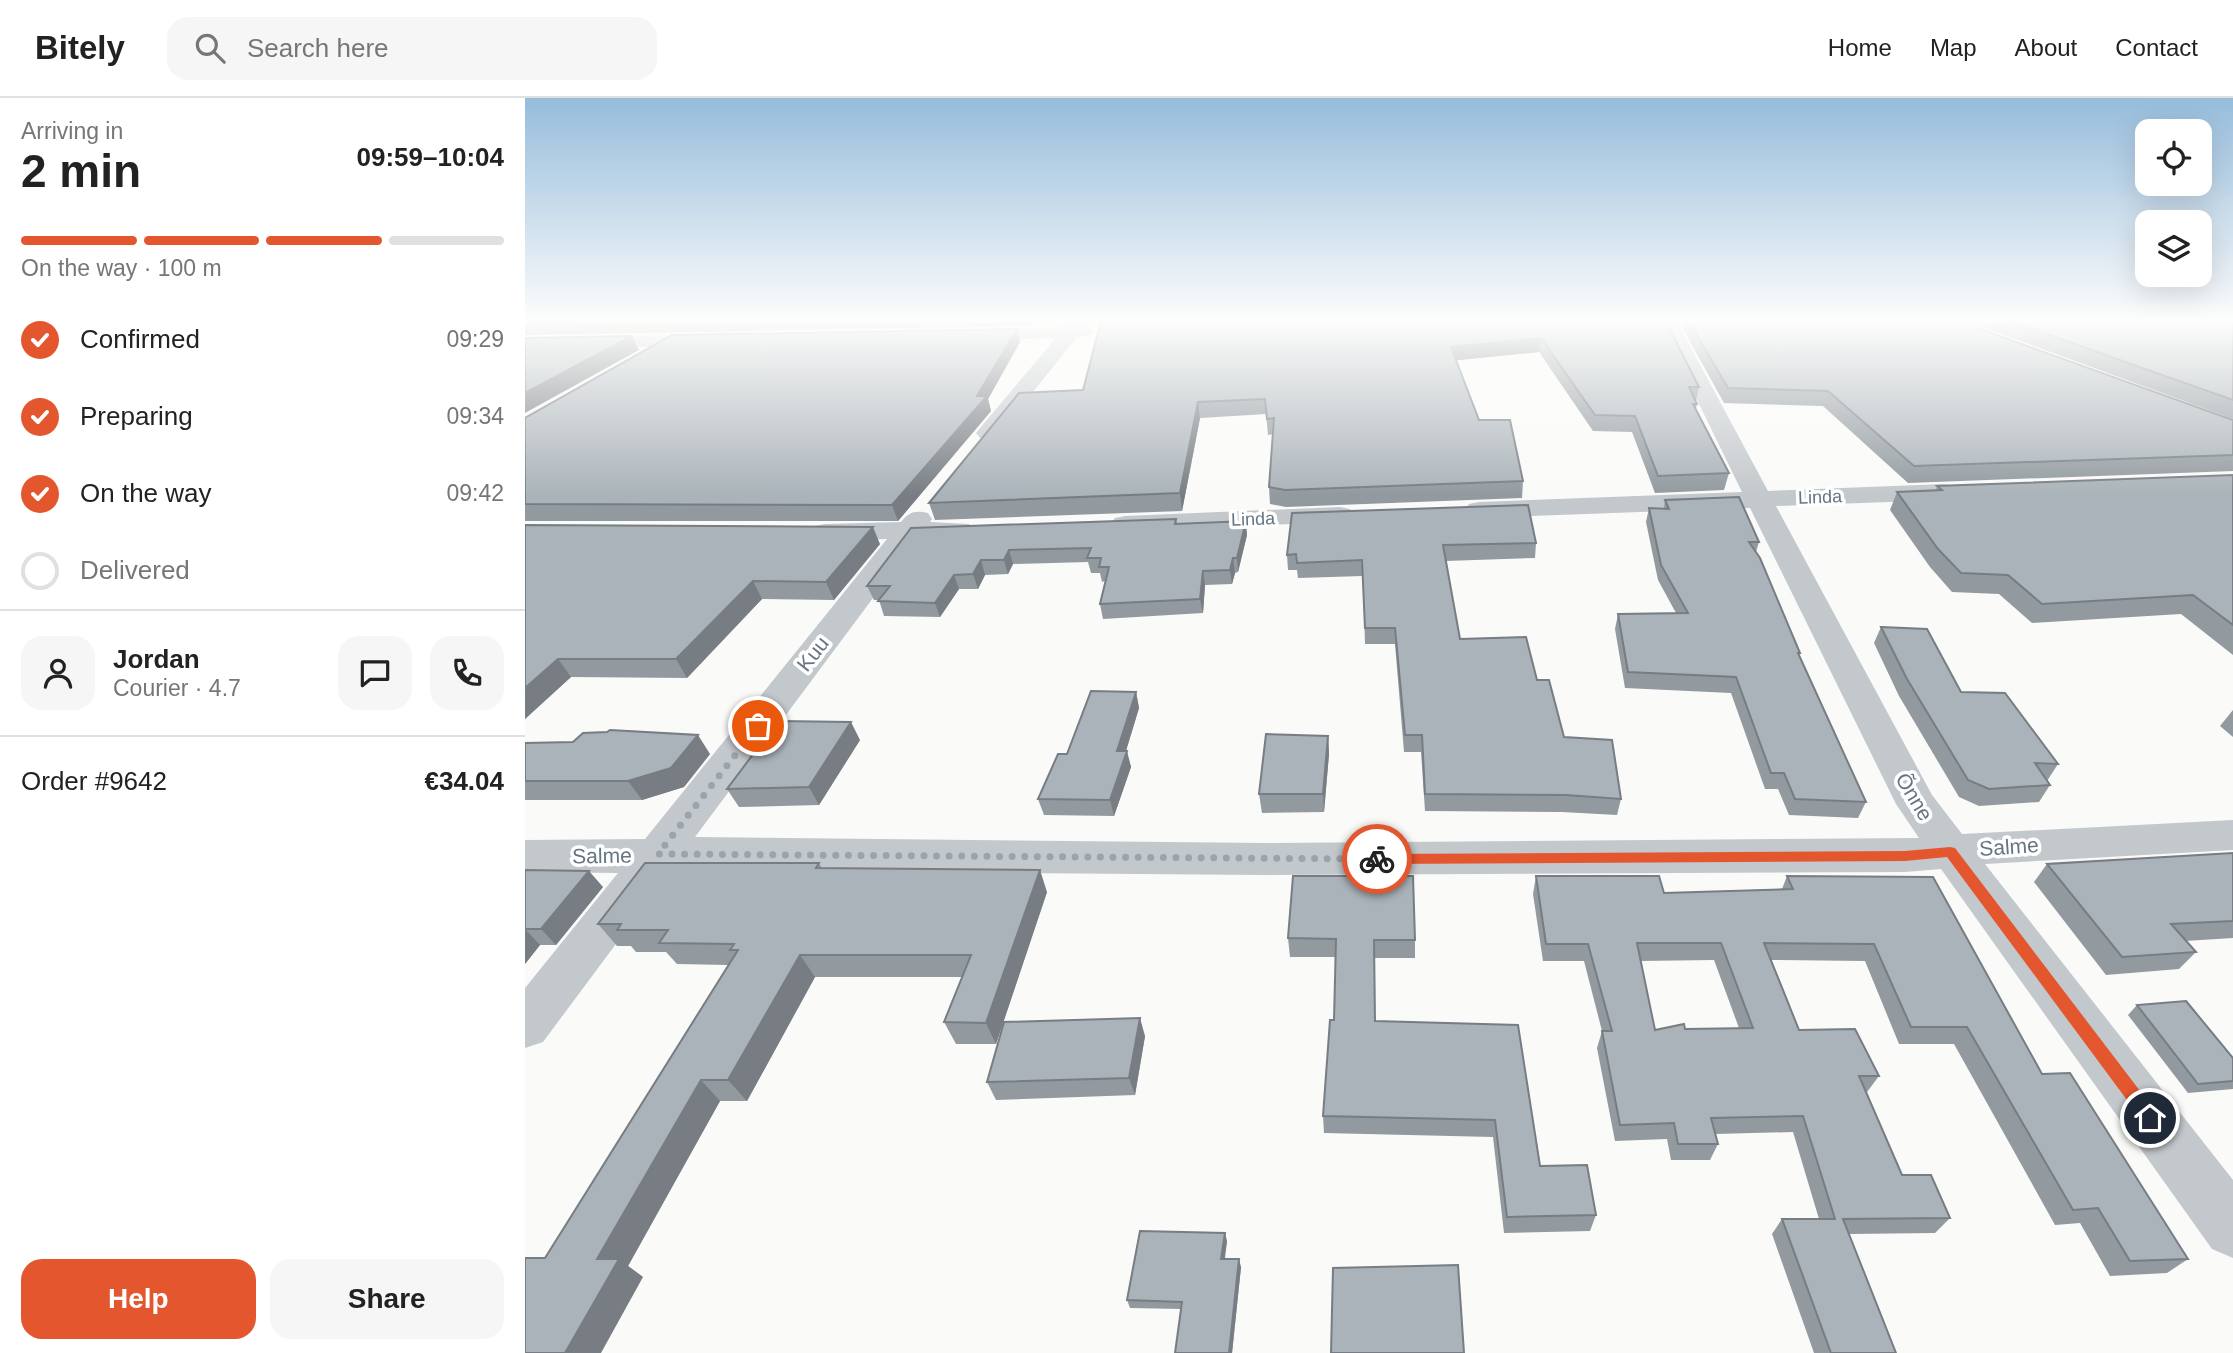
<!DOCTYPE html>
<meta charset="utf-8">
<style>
:root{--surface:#fff;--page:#f6f6f6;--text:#222;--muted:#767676;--line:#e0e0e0;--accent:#e4572e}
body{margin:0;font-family:Helvetica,sans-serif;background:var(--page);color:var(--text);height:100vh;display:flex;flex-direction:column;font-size:26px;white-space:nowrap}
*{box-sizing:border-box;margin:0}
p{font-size:23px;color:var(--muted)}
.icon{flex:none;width:38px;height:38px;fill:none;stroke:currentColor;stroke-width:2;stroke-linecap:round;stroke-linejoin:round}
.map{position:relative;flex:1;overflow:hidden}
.side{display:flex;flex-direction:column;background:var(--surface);width:525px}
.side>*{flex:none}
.tools{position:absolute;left:1610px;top:21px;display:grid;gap:14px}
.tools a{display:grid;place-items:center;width:77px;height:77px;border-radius:14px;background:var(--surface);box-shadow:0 7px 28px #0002;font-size:35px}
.pin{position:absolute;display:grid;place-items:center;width:60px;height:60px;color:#fff;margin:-30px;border:4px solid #fff;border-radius:50%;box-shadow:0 2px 7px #0007}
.courier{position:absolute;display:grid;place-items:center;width:70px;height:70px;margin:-35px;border:5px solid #e4572e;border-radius:50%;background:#fff;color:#222;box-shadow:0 2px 9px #0007}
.summary em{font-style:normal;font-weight:700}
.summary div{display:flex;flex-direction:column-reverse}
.summary{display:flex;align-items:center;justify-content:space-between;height:119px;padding:0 21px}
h1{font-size:46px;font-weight:700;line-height:52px}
.bar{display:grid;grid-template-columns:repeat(4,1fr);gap:10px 7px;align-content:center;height:84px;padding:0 21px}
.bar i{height:9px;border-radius:5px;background:var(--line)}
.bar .on{background:var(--accent)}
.bar p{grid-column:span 4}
.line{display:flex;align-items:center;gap:18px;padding:0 21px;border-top:2px solid var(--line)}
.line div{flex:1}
.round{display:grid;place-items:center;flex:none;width:74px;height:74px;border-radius:21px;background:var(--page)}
ol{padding:0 21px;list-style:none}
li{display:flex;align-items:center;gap:21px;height:77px}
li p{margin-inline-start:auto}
li .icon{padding:7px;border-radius:50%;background:var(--accent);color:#fff;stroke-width:4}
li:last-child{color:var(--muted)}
li i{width:38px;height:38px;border:4px solid var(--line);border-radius:50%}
.button{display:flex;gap:14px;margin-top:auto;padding:14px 21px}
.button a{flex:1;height:80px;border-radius:21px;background:var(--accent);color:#fff;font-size:28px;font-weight:700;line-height:80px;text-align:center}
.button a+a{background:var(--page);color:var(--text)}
header{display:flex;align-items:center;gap:42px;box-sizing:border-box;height:98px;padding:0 35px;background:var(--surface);border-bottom:2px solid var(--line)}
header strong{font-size:33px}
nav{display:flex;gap:38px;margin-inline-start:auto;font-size:24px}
.search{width:490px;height:63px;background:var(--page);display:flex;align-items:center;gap:18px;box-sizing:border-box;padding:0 24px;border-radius:21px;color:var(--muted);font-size:26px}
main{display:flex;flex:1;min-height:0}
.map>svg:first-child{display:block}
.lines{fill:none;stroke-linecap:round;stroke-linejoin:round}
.street{fill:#c3c8cc;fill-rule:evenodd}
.wall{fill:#929a9f;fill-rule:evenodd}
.shaded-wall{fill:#777d82}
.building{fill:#aab3b9;stroke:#777d82;stroke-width:2;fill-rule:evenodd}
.route{fill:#e4572e}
.done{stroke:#99a4ac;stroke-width:7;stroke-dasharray:0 12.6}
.labels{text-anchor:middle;stroke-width:7;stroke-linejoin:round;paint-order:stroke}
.far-street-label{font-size:18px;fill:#657683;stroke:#fff}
.street-label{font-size:21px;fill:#657683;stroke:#fff}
</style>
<header>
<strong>Bitely</strong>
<div class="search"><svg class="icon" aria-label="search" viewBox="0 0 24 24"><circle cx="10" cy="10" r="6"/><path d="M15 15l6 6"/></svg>Search here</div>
<nav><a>Home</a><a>Map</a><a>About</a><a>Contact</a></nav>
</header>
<main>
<section class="side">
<div class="summary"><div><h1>2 min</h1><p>Arriving in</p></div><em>09:59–10:04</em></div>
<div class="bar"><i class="on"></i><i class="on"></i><i class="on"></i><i></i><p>On the way · 100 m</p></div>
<ol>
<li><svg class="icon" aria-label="check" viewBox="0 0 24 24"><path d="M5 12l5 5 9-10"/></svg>Confirmed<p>09:29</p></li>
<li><svg class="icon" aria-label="check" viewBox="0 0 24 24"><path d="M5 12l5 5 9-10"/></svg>Preparing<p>09:34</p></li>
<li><svg class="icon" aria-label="check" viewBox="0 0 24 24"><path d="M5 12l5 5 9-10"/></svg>On the way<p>09:42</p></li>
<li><i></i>Delivered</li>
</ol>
<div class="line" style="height:126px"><a class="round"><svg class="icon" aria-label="person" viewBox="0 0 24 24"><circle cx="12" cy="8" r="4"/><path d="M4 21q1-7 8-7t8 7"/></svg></a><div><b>Jordan</b><p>Courier · 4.7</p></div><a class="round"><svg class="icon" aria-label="chat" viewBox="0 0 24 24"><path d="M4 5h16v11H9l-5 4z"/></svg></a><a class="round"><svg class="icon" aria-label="phone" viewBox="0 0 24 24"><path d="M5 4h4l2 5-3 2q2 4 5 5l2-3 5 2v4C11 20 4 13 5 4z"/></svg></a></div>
<div class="line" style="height:91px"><div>Order #9642</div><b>€34.04</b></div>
<div class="button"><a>Help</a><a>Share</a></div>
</section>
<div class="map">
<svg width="1708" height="1255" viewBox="0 0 1708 1255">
<rect width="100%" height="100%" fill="#fafaf8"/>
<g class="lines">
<g class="street">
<polygon points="546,222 565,222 561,228 568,233 565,237 552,239 471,340 455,340 451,335 455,330 531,240 445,243 438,241 435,237 438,233 541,228"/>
<path d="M1133,222h18l92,171 177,-7 9,2 4,6 -4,6 -9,2 -169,6 156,289 30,39 271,-14v30l-248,14 248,316v78l-21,-9 -271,-380 -36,3 -640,3 -594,-5 -128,172 -18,6v-60l93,-115 -93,-1v-32l120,-1 242,-300 -62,1 -10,-2 -4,-6 4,-6 10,-2 76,-2c8,-10 14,-12 27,-9l4,6 -2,3 39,2 4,6 -4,6 -52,3 -222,298 570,6 654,-5 -23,-34 -146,-296 -271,10 -10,-2 -4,-6 4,-6 10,-2 263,-10z"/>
<polygon points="184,238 194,244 191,248 0,251 0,239"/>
<polygon points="815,409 825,411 829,417 825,423 600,434 590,432 586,426 590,420 600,418"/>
</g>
</g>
<g class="wall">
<polygon points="0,222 508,222 505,228 0,237"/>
<polygon points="581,222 632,222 582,224"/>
<polygon points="1140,222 1174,289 1171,303 1172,306 1171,311 1204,375 1199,392 1130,395 1107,334 1068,333 1014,254 931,262 954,322 998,383 997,400 761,409 745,406 744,389 748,336 743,337 741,316 675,320 657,413 410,422 404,405 558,292"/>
<polygon points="1153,222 1430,222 1708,322 1708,373 1383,385 1298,308 1199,305"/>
<polygon points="1438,222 1708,222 1708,321"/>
<polygon points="492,231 495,244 463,301 466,313 373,423 0,423 0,320"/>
<polygon points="1708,377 1708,557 1656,516 1507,525 1474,496 1427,494 1405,469 1365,412 1372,394 1411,393 1412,388"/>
<polygon points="1140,402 1234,444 1231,454 1275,555 1274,558 1341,704 1333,720 1264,717 1253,691 1240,691 1206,595 1100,590 1090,531 1093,516 1151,515 1133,482 1121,424 1124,410 1139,410"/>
<polygon points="767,415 1011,445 1010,460 921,463 935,541 1012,582 1039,639 1096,701 1092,717 1037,714 900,713 896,654 879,654 870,546 840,546 838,478 773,480 772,472 763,472 762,457"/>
<polygon points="651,421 652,426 722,437 713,474 710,475 707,486 680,487 678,515 578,521 575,506 580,483 577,484 575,475 566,475 563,464 488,466 483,476 460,477 453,491 434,491 415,519 359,518 354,502 349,502 342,488 386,430"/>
<polygon points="0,427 355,446 309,502 237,501 162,580 46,579 0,621"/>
<polygon points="1356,529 1436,594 1533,666 1522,683 1525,687 1514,704 1454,708 1434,699 1374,598 1349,545"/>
<polygon points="611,594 614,610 601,653 606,669 589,718 519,717 513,701 542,656"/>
<polygon points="1708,612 1708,639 1695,628"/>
<polygon points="803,638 804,656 799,714 737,715 734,696"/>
<polygon points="335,642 294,707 214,709 202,691"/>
<polygon points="0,645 185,656 159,689 117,702 0,702"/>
<polygon points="1708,755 1708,840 1660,843 1671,854 1654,871 1581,877 1509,784 1522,766"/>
<polygon points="294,765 297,770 522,794 471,946 431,946 419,924 437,879 290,879 222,1003 195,1003 103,1168 118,1179 20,1160 203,867 152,866 141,854 111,854 106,848 92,848 73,826"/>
<polygon points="0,772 78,789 31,847 15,847 0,866"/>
<path d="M1011,778l128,17 118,-4 5,-13 255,198 146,185 -21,14 -57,3 -30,-53 -25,2 -101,-181h-55l-34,-83 -94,-1 28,70 80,46 -12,16h-1l36,83 48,43 -15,15 -86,1 47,119h-82l-42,-119 10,-15h37l-26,-87 -78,2 3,10 -8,16h-39l-4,-21 -52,2 -18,-93 5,-17 -18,-70h-41l-10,-67zM1189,862l25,68 -84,2 -15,-69z"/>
<polygon points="763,840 890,842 890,860 849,860 850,923 993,927 1015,1068 1071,1117 1065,1133 979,1135 968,1039 799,1035 798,1018 809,922 811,859 765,859"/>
<polygon points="1612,907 1708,960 1708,991 1663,995 1603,917"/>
<polygon points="620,938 610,997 471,1002 462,984"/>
<polygon points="702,1143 700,1161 716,1169 707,1255 650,1255 656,1211 605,1210 602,1202"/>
</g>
<g class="shaded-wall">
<polygon points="492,231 495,244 463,301 466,313 373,423 367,407 452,298"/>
<polygon points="107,238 114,252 0,315 0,295"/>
<polygon points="1016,240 1014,254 925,263 926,249"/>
<polygon points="673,304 675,320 657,413 655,395"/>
<polygon points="721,423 722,437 713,474 712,460"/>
<polygon points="348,429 355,446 309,502 301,484"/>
<polygon points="484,452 488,466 483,476 479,462"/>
<polygon points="708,460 710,475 707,486 705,472"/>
<polygon points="456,462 460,477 453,491 448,476"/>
<polygon points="678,473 680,487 678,515 675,501"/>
<polygon points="429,477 434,491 415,519 410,505"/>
<polygon points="228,483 237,501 162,580 151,561"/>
<polygon points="33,561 46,579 0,621 0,590"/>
<polygon points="611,594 614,610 596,669 592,653"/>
<polygon points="326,624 335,642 294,707 284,689"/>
<polygon points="173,637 185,656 159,689 117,702 103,683"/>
<polygon points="803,638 804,656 799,714 798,696"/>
<polygon points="602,653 606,669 589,718 585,702"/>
<polygon points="515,772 522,794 471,946 461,925"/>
<polygon points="64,773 78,789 31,847 16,831"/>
<polygon points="0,831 15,847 0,866"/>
<polygon points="275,857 290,879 222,1003 203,982"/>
<polygon points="615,920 620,938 610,997 604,980"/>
<polygon points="176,982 195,1003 103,1168 118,1179 76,1255 40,1255 72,1161"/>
<polygon points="700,1135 702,1143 698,1169 696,1161"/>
<polygon points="714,1161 716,1169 707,1255 704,1255"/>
</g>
<g class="building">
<polygon points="0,222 83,222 0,224"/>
<polygon points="695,222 1140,222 1174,289 1164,289 1172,306 1168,306 1204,375 1133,378 1110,318 1070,317 1016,240 926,249 954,322 985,322 998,383 760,392 744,389 749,320 742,321 740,301 673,304 655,395 404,405 494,295 558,292 575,227"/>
<polygon points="1163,222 1430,222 1708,322 1708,357 1389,368 1303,293 1203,290"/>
<polygon points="1482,222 1694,222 1708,226 1708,302"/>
<polygon points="492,231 452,298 462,298 367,407 0,406 0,320 147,237"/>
<polygon points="107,238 0,295 0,240"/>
<polygon points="1708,377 1708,527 1668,497 1517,506 1483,477 1436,475 1413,451 1372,394 1417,392 1412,388"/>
<polygon points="1214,399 1234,444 1224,444 1235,460 1275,555 1273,555 1341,704 1270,701 1259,675 1246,675 1211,579 1103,574 1093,516 1163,515 1136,467 1124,410 1144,411 1140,402"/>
<polygon points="1003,407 1011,445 918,447 935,541 1001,539 1012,582 1024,582 1039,639 1087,642 1096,701 1041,697 900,696 897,637 880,637 870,530 840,530 837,462 772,465 771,456 762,457 767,415"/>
<polygon points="651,421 650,426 721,423 712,460 708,460 705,472 678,473 675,501 575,506 584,469 574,469 576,460 562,460 566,450 484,452 479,462 456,462 448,476 429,477 410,505 353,503 365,488 342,488 386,430"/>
<polygon points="0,427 348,429 301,484 228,483 151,561 33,561 0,590"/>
<polygon points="1356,529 1402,531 1436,594 1480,595 1533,666 1510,665 1525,687 1464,691 1443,682 1382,581"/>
<polygon points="566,593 611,594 592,653 602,653 585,702 513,701 533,656 542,656"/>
<polygon points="253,623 326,624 284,689 202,691"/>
<polygon points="85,632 173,637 146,670 103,683 0,683 0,645 48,644 58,635 82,634"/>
<polygon points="741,636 803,638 798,696 734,696"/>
<polygon points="1708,755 1708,823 1646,826 1671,854 1597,859 1522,766"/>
<polygon points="120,765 294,765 291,770 515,772 461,925 419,924 446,857 275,857 203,982 176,982 72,1161 94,1161 40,1255 0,1255 0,1160 20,1160 213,852 205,852 209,846 134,845 143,832 92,832 96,826 73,826"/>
<polygon points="0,772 64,773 16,831 0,831"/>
<polygon points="768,778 888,778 890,842 849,842 850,923 993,927 1015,1068 1062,1067 1071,1117 982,1119 970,1022 798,1018 805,922 809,922 811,841 763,840"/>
<path d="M1011,778h123l5,17 129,-4 -6,-13 146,1 109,197 28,-1 118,186 -58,2 -32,-53 -25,2 -106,-183h-56l-37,-83 -110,-1 35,87 56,-1 24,47h-20l43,99h29l19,43 -107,1 53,134h-65l-49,-134h53l-32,-103 -92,2 7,26h-40l-4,-21 -54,2 -18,-94h10l-24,-87h-42zM1112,845h84l32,85 -68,1 -1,-5 -29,6z"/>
<polygon points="1661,903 1708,960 1708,983 1673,986 1612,907"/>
<polygon points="615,920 604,980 462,984 479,924"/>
<polygon points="615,1133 700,1135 696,1161 714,1161 704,1255 650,1255 657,1204 602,1202"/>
<polygon points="933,1167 939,1255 806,1255 808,1170"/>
</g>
<linearGradient id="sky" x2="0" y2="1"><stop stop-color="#96bcdc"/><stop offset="0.56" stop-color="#fdfdfc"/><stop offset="1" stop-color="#fdfdfc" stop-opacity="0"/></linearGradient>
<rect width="1708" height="398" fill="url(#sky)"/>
<polygon class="route" points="1425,749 1430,750 1631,1014 1633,1020 1631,1025 1625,1028 1619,1025 1422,759 1380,763 852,766 846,761 852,756 1380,753"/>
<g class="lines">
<polyline class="done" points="233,628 133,756 852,761"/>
</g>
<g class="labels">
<g class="far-street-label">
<text transform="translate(1295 399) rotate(-2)" y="6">Linda</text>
<text transform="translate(728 421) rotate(-2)" y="6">Linda</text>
</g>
<g class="street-label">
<text transform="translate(288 556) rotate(-52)" y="7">Kuu</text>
<text transform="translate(1389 699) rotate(59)" y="7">Õnne</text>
<text transform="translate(1484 749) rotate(-4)" y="7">Salme</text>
<text transform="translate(77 758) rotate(-1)" y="7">Salme</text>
</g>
</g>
</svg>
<div class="tools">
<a><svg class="icon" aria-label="locate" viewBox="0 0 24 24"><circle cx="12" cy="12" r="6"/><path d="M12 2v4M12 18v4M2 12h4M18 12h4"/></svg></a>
<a><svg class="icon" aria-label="layers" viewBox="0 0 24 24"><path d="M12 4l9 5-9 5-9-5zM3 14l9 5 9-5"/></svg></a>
</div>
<div class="pin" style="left:233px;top:628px;background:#ea580c"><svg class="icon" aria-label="bag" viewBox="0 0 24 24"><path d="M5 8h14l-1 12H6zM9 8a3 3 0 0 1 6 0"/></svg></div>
<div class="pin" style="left:1625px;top:1020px;background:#1f2937"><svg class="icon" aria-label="home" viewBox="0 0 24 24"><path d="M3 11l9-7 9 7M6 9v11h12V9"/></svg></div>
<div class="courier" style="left:852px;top:761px"><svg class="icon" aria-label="bike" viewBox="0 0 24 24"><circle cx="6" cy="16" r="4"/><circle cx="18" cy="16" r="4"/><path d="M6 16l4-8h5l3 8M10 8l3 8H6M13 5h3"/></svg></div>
</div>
</main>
